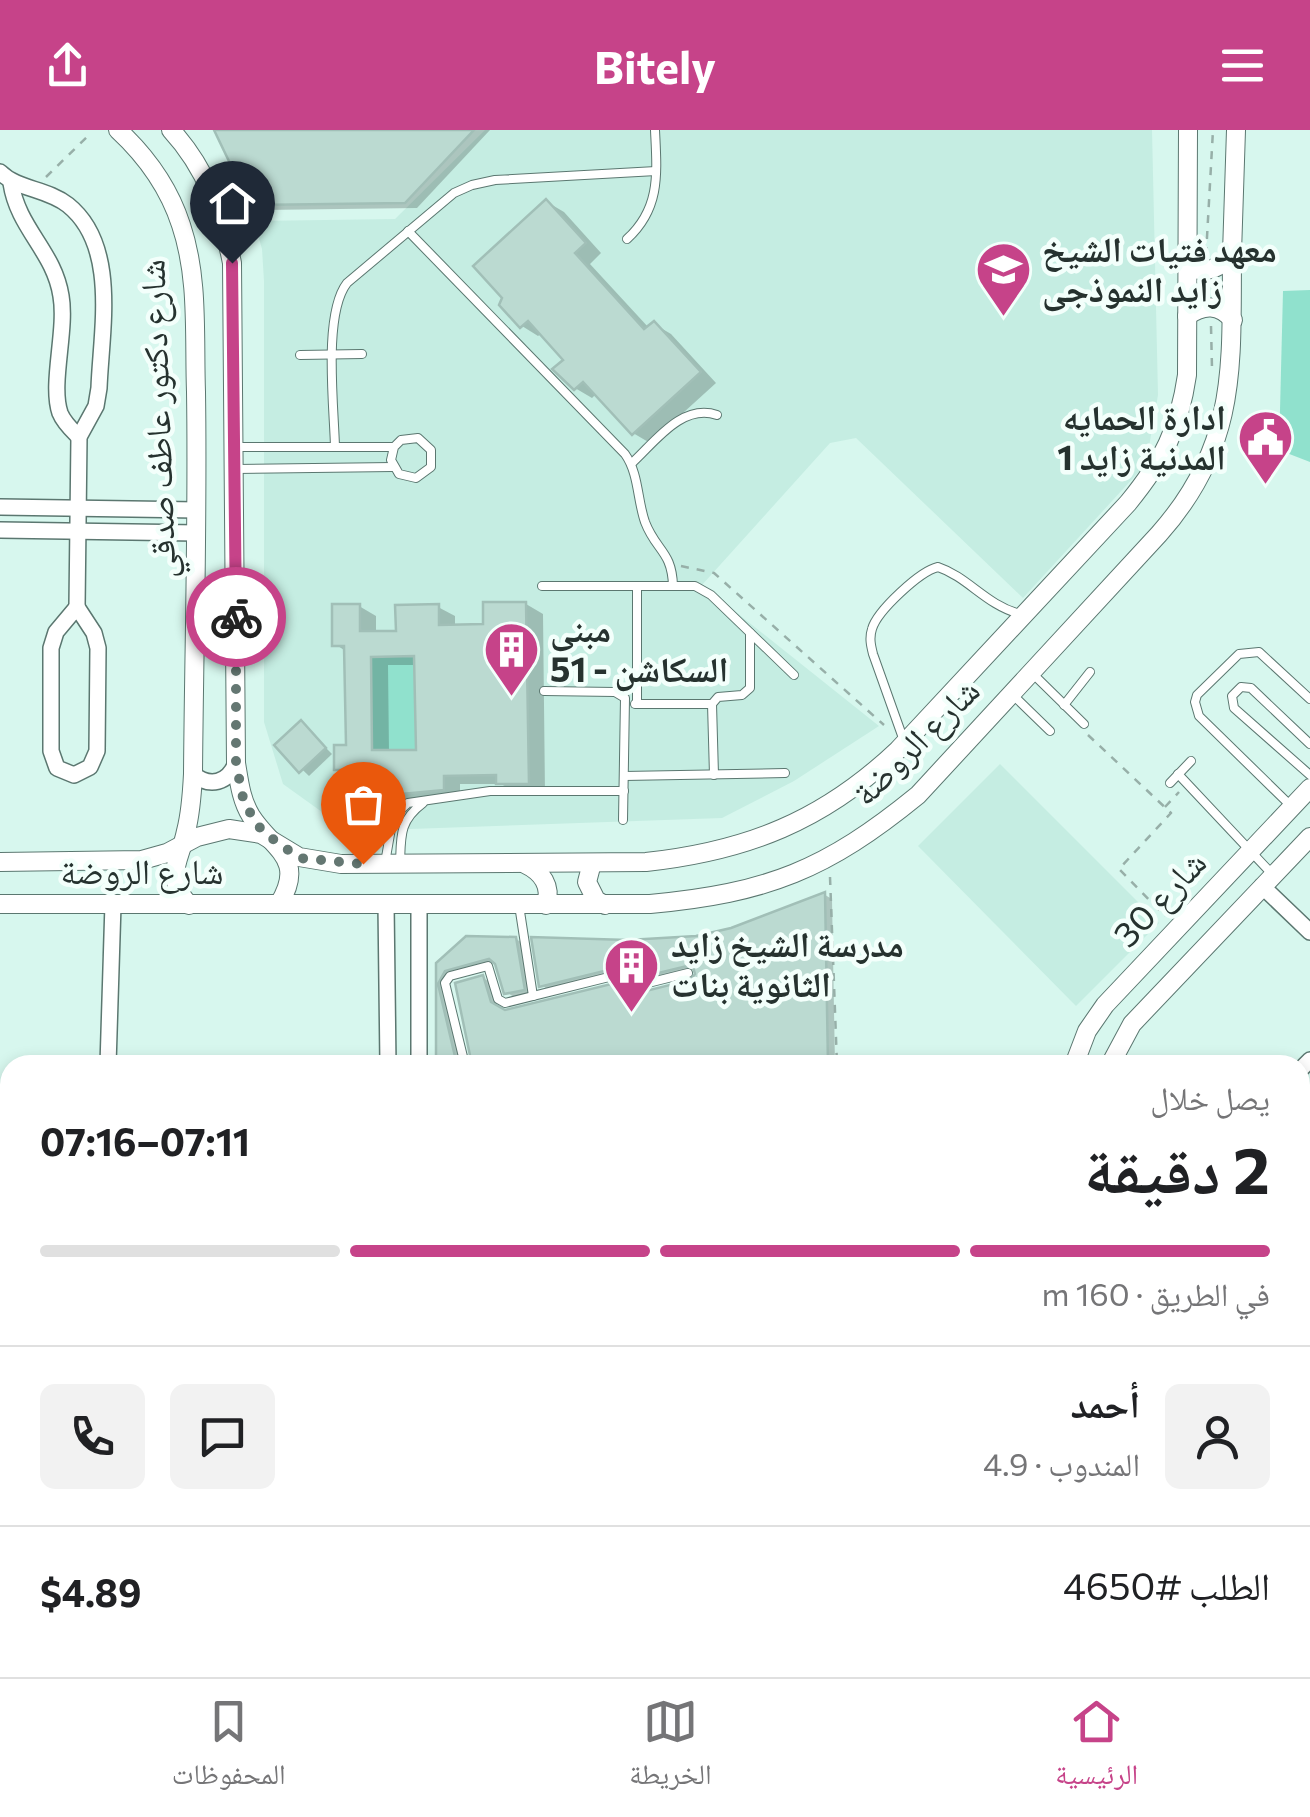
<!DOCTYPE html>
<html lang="ar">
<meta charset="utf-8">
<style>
:root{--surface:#fff;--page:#f2f2f2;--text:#202124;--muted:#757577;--line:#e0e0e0;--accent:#c64389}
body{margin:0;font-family:Commissioner,"Noto Naskh Arabic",sans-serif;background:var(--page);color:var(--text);direction:rtl;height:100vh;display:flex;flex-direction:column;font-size:38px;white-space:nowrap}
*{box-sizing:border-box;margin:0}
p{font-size:32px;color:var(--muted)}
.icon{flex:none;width:55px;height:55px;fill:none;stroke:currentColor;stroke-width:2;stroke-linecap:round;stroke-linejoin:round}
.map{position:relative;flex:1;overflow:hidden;direction:ltr}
.panel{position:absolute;left:0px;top:925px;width:1310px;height:622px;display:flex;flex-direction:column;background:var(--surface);border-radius:30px 30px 0 0;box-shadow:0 5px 15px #0003;direction:rtl}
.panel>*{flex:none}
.pin{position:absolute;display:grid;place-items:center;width:85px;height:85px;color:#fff;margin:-102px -42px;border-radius:50% 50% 50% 0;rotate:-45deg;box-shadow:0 0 10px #0007}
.pin .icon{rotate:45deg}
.courier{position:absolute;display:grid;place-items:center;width:100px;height:100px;margin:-50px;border:8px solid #c64389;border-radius:50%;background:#fff;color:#222;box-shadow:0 2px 12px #0007}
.head em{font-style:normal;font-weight:700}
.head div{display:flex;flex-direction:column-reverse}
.head{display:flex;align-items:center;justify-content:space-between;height:170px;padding:0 40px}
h1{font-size:65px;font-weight:700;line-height:75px}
.bar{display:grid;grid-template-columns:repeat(4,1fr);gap:15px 10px;align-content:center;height:120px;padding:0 40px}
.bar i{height:12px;border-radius:8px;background:var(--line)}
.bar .active{background:var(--accent)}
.bar p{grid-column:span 4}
.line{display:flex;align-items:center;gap:25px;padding:0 40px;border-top:2px solid var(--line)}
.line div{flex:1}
.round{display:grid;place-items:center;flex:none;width:105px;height:105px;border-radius:15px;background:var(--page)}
header{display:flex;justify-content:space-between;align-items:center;height:130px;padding:0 40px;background:var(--accent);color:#fff;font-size:45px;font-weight:700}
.tab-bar{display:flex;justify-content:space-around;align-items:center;height:140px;border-top:2px solid var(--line);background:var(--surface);font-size:28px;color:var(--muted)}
.tab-bar a{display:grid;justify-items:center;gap:5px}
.tab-bar .active{color:var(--accent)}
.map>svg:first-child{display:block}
.built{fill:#c5ede2}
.green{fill:#90e1cd}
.shadow{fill:#0003;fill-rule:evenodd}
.building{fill:#bbdad1;stroke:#a1bfb7;stroke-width:2.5;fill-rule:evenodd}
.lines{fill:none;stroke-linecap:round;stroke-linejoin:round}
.service-casing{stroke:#5b7770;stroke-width:10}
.minor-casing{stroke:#5b7770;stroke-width:18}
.tertiary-casing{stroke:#5b7770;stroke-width:20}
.path{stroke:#97afa8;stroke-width:2.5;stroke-dasharray:8 8;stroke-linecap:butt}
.service{stroke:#fff;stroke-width:8}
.minor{stroke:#fff;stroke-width:15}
.tertiary{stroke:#fff;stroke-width:18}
.done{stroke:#647772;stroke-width:10;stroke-dasharray:0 18}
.route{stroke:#c64389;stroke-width:12}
.labels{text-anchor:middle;stroke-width:9;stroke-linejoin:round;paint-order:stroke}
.poi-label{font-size:35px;font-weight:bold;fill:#26322f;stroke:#f3fffb;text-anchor:start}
.street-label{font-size:35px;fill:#26322f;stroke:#f3fffb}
</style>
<header><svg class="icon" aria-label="menu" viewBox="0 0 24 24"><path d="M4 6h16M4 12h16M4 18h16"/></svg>Bitely<svg class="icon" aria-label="share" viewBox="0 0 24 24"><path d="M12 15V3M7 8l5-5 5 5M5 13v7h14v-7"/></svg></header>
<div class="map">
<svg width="1310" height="1547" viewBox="0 0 1310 1547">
<rect width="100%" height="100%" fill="#d7f7ee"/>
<g class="built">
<polygon points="485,0 1152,0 1158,265 1146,334 1023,468 856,308 830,313 702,455 879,596 794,651 722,688 382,700 322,682 283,654 264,592 264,151 262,119 254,91 395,89"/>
<polygon points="1000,634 1159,793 1076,876 918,716"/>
</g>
<g class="green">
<polygon points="1310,160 1310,332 1279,320 1283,161"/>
<polygon points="414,526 416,620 372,620 371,527"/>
</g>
<g class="shadow">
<polygon points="217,0 490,0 417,78 264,80 252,74"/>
<polygon points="547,72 564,82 601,123 590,134 649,198 654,194 671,204 716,253 650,313 633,303 597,263 592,268 575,258 566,230 542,203 538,206 522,196"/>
<path d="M526,474l17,10 2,178h-30l-14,-8h-41v15l-60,5 -17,-10v-16l-29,1 -17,-10 11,-22 -1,-95 -12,-8 24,-38 17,10v18h22l40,-27 17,9v11l31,-1zM388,535h29l1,88h-29z"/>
<polygon points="301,593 332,624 309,646 277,615"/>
<polygon points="825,765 832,769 835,935 475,935 483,848 490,852 499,880 505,883 630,868 691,853 698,845 696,839 640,853 622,842 549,860 541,855 628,813 696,808 732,801"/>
<polygon points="516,809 524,814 531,864 514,867 506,862 497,832 456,842 445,856 463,935 439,935 438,834"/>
</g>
<g class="building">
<polygon points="214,0 474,0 405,73 250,75"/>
<polygon points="546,69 586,113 575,123 644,199 654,191 701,242 632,305 583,252 574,260 552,239 563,230 528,191 520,198 499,175 502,168 473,136"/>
<path d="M483,472h43l3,182h-33v-9l-52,1v14l-64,6v-26h-46v-25h12l-2,-99h-12v-42h28v27h36l-1,-26 44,-1v21l44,-1zM414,526l2,94h-44l-1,-93z"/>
<polygon points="301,590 326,618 299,643 274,615"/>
<polygon points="825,762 828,935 472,935 455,853 483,845 491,872 505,880 611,854 630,865 690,850 695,844 693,837 687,836 630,850 612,839 539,857 531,807 628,810 696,806 731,798"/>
<polygon points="466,806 516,807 525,860 504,864 495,834 489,829 445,841 438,854 457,935 436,935 436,833"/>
</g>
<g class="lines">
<defs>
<g id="service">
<path d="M408,101l217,223c14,20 12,45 20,68 11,29 27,29 28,64"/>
<path d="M627,109c34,-31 30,-66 28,-109"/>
<polyline points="300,225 362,224"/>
<polyline points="235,317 394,317 401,310 418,308 431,320 431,337 416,348 399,344 391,330 394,317"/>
<path d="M335,317c-1,-41 -12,-133 12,-164l107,-90 18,-8 23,-5 161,-9"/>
<path d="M632,333c23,-21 50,-60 85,-48"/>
<polyline points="235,339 393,337"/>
<polyline points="542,456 695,456 711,465 794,545"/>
<polyline points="1031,542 1084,594"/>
<polyline points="544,561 615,562 625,568 623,690"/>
<polyline points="1014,566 1050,601"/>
<polyline points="635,574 712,574"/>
<polyline points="637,574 637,456"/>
<polyline points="1064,575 1090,542"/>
<path d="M904,611l-31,-87c-2,-8 -4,-16 -1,-25 5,-18 48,-58 66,-62 30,10 48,38 82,47"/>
<polyline points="1310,614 1251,558 1241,557 1232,566 1234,578 1310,645"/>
<polyline points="1178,644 1273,745"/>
<polyline points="714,645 712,574 718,567 742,565 750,558 750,503"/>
<polyline points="624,646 785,643"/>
<polyline points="1170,653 1191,631"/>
<polyline points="1292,677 1199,586 1195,572 1197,565 1239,524 1259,522 1310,569"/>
<polyline points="385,733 393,687 408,673 490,661 624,661"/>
<path d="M400,734c1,-28 -1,-43 23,-61"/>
<polyline points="519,775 533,866"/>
<polyline points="465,935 445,853 450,846 488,836 498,869 505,873 613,846 628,858 688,843"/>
</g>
<g id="minor">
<path d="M0,42c18,18 46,16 68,33 51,41 33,126 31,183l-3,18 -17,31 -2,170"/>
<path d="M11,53c7,46 43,68 50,113 6,34 -11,88 -1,117 4,10 12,17 19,24"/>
<polyline points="0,377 197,380"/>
<polyline points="0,400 197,403"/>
<polygon points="77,477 94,503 98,518 97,621 90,637 74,645 57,638 51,621 51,518 56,502"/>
<path d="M193,644c17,14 35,9 43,-11"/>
<polyline points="1262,756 1310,802"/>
<polyline points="386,774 388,935"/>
<polyline points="419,774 419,935"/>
<polyline points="108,935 113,774"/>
<polyline points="1300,940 1310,930"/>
<polyline points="0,991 10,991"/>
<polyline points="1300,1177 1310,1187"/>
<polyline points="0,1295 10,1300"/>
<polyline points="1300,1303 1310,1292"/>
<polyline points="1300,1396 1310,1405"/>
<polyline points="1300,1424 1310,1434"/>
<polyline points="1300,1509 1310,1498"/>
<polyline points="0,1529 10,1534"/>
<polyline points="18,1538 41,1547"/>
<polyline points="971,1538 987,1547"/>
<polyline points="1196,1538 1206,1547"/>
<polyline points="70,1547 80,1538"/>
<polyline points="245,1547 249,1538"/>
<polyline points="266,1547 271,1538"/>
<polyline points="435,1547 439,1538"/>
<polyline points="620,1547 631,1542 814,1538"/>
<polyline points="1266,1547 1274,1538"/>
</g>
<g id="tertiary">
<path d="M118,0c28,26 51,58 63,95 18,53 13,111 15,167 2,127 -2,255 -3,382 -1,20 -2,38 -7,57 -6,31 -23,44 3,74"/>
<path d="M171,0c35,38 51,83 61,133l4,500c3,18 5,37 15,53 21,33 56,42 28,88"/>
<path d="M1188,137c18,7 32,2 44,-13"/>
<path d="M1187,186c17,-12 32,-12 46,4"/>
<path d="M0,732l142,-2 25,-7 30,-16 32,-8 32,5 38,23 42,7 305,-2c101,-11 177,-41 252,-112l230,-247c35,-43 51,-73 59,-128l1,-245"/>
<polyline points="592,733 587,752 596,770 605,775"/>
<path d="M525,734c17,8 27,22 21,41"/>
<path d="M0,774h650c118,-11 176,-34 268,-109l241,-261c80,-90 72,-169 73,-281 1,-41 3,-82 4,-123"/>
<polyline points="1074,935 1087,901 1105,875 1310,658"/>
<polyline points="1110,935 1132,894 1310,707"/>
</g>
</defs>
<use href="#service" class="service-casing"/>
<use href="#minor" class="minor-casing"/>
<use href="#tertiary" class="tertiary-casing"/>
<g class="path">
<polyline points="46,47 91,3"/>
<polyline points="1206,125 1213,0"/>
<polyline points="1211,196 1212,238"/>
<polyline points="681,436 714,443 884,595"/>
<polyline points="1088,605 1171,683 1119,739 1165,786"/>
<polyline points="1165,677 1179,662"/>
<polyline points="830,747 837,935"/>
<polyline points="1300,999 1310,1008"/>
<polyline points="1300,1094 1310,1094"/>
<polyline points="0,1485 6,1475"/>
<polyline points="182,1538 188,1540"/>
<polyline points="889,1538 889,1547"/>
<polyline points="143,1547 147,1538"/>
<polyline points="159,1547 163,1538"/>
</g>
<use href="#service" class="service"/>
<use href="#minor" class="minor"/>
<use href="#tertiary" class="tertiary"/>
</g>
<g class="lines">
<polyline class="done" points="236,487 236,633 244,673 262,701 299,728 363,734"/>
<polyline class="route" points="232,133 236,487"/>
</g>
<defs>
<symbol id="university-pin" viewBox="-11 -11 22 30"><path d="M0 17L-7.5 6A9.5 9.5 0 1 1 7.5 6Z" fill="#c64389" stroke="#f3fffb"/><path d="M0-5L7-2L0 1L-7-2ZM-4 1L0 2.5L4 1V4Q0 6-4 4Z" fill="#fff"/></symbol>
<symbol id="civic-pin" viewBox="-11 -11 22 30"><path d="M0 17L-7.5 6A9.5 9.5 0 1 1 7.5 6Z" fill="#c64389" stroke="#f3fffb"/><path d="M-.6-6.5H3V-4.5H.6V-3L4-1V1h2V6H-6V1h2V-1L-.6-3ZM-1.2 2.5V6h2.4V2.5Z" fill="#fff"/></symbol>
<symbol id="building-pin" viewBox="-11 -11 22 30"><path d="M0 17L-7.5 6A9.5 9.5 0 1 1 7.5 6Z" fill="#c64389" stroke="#f3fffb"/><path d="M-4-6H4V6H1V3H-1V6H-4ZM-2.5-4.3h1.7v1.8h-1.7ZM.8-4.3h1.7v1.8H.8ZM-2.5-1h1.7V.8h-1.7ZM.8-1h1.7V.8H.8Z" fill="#fff"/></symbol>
</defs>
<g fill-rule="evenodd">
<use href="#university-pin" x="972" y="108" width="63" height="86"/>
<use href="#civic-pin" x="1234" y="276" width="63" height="86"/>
<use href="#building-pin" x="480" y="488" width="63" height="86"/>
<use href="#building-pin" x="600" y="804" width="63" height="86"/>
</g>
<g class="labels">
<g class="poi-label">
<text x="1042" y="132">معهد فتيات الشيخ<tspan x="1042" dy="40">زايد النموذجى</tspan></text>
<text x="1226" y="300" text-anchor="end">ادارة الحمايه<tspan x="1226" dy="40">المدنية زايد 1</tspan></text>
<text x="550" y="512">مبنى<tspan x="550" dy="40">السكاشن - 51</tspan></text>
<text x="671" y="827">مدرسة الشيخ زايد<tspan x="671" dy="40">الثانوية بنات</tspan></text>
</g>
<g class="street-label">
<text transform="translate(158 289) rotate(-92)" y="12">شارع دكتور عاطف صدقي</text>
<text transform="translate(916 612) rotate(-45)" y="12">شارع الروضة</text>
<text x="142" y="754">شارع الروضة</text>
<text transform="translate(1160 769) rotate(-47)" y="12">شارع 30</text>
</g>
</g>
</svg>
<div class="pin" style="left:363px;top:734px;background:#ea580c"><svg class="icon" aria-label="bag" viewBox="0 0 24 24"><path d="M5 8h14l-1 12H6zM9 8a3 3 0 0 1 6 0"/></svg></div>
<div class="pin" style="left:232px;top:133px;background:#1f2937"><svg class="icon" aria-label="home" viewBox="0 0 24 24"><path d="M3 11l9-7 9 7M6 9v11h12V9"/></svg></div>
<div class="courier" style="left:236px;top:487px"><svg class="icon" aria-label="bike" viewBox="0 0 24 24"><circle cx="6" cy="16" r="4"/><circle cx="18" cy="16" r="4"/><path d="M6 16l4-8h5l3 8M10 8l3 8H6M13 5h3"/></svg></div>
<section class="panel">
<div class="head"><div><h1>2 دقيقة</h1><p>يصل خلال</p></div><em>07:11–07:16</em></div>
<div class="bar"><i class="active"></i><i class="active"></i><i class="active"></i><i></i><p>في الطريق · 160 m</p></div>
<div class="line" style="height:180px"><a class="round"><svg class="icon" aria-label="person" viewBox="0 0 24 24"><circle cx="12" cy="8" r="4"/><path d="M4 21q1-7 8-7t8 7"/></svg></a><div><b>أحمد</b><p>المندوب · 4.9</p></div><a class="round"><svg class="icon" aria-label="chat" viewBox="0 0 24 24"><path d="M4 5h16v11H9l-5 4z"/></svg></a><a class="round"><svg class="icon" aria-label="phone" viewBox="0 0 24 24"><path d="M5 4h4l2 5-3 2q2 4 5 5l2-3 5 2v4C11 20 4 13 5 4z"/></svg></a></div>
<div class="line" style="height:130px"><div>الطلب #4650</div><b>$4.89</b></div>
</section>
</div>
<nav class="tab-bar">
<a class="active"><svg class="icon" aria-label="home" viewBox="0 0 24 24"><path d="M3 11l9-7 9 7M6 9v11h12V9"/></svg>الرئيسية</a>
<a><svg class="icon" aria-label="map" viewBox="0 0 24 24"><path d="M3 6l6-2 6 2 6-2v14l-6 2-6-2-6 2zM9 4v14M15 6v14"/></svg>الخريطة</a>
<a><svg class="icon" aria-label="saved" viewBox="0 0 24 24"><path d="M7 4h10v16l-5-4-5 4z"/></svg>المحفوظات</a>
</nav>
